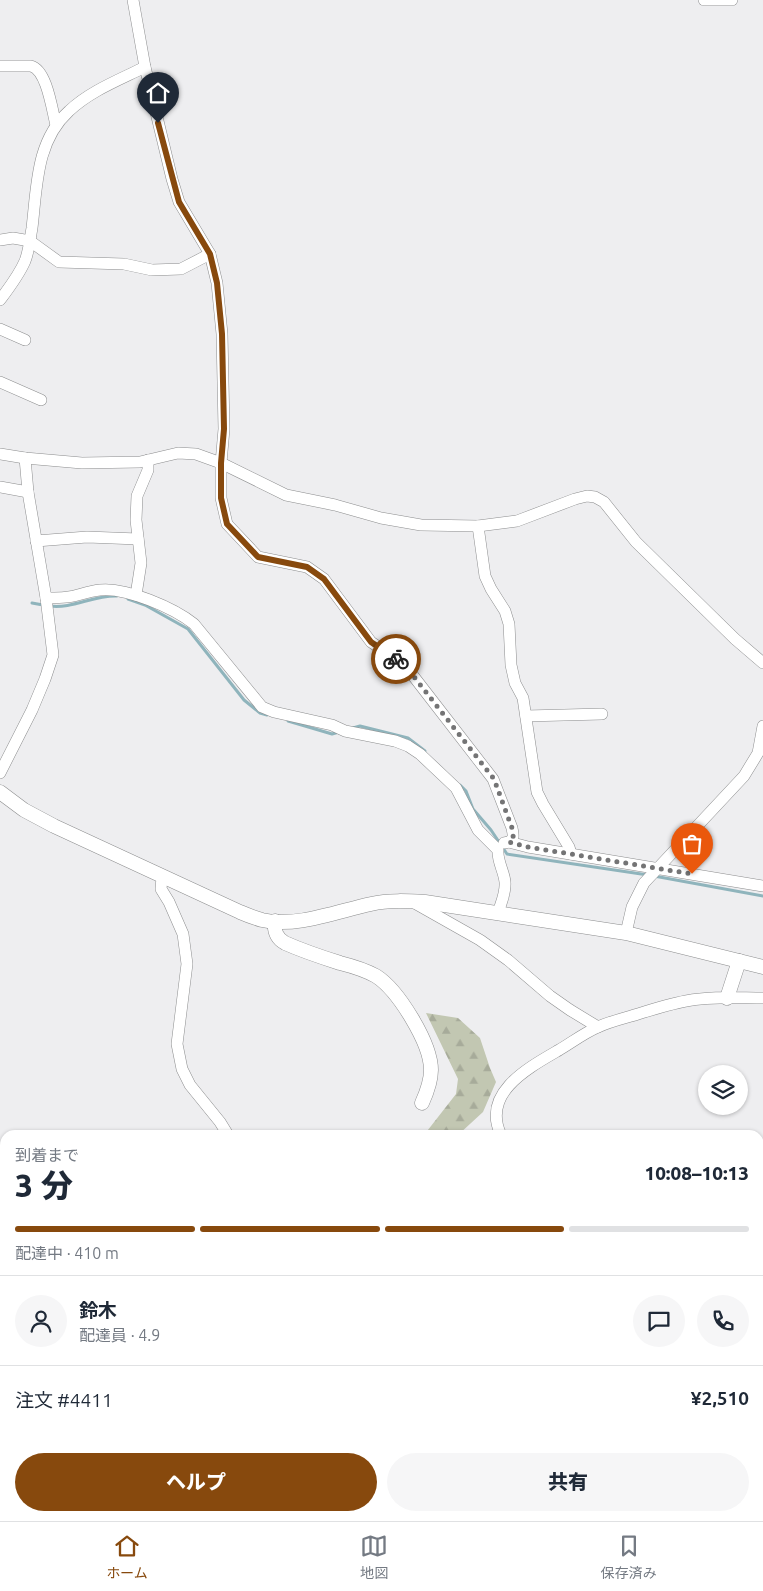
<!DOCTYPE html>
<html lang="ja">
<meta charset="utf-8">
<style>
:root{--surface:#fff;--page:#f6f6f7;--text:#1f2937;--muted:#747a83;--line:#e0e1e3;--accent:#87490d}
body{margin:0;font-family:Ubuntu,"Noto Sans JP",sans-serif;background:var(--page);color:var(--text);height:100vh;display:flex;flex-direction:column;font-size:19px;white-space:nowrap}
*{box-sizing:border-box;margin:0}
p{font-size:16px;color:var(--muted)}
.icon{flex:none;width:28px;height:28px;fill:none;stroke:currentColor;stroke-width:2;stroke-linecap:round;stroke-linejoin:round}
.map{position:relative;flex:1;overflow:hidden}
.panel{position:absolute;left:0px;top:1130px;width:764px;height:391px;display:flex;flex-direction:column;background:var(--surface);border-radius:15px 15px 0 0;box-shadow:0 1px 4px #0004}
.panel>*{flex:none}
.tools{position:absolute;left:698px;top:1065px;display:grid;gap:10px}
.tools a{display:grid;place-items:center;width:50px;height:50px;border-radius:50%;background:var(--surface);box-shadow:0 1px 4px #0004;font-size:25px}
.pin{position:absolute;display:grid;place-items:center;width:42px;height:42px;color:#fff;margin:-51px -21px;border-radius:50% 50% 50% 0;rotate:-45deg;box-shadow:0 0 5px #0007}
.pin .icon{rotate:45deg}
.courier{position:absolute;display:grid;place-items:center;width:50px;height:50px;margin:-25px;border:4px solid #87490d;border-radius:50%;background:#fff;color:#222;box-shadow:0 1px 6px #0007}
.overview em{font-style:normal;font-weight:800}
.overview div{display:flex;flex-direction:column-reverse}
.overview{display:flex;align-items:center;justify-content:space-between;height:85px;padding:0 15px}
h1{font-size:32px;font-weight:800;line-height:38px}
.bar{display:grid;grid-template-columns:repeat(4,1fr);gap:8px 5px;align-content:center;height:60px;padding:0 15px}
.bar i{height:6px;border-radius:4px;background:var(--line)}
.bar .on{background:var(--accent)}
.bar p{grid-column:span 4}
.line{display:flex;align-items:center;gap:12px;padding:0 15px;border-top:1px solid var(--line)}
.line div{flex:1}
.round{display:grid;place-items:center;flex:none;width:52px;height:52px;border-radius:26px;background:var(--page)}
.button{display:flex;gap:10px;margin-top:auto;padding:10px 15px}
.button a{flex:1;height:58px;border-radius:30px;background:var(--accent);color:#fff;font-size:20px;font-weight:800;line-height:58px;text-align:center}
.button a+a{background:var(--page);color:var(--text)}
.tab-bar{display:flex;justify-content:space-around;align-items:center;height:70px;border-top:1px solid var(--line);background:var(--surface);font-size:14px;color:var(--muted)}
.tab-bar a{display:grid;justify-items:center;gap:2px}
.tab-bar .on{color:var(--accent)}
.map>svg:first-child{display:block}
.forest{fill:url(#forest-firs)}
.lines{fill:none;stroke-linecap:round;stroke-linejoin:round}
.stream{stroke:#8fb4bc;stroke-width:3}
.minor-casing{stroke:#8c8d8e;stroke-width:12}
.tertiary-casing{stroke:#8c8d8e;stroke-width:15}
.minor{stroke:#fff;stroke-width:11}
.tertiary{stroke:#fff;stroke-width:14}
.done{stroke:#747475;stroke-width:5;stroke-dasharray:0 9}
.route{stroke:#87490d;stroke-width:6}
</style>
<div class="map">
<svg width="763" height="1521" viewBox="0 0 763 1521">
<defs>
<pattern id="forest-firs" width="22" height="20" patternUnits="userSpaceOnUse" patternTransform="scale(1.25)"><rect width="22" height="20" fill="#c2c7b2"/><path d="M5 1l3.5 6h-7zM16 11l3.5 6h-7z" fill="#a7ab9a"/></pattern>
</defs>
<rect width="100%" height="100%" fill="#eeeef0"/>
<g class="forest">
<polygon points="426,1013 458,1018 480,1038 490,1068 496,1082 483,1112 458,1135 424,1135 456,1094 458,1079"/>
<polygon points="759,1458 763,1462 763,1497 759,1497"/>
<polygon points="88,1516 237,1516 234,1521 94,1521"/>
<polygon points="498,1516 642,1516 643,1521 498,1521"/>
</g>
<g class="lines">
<g class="stream">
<polyline points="128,599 145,605 188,629 244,700 260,713 267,715"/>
<polyline points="32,603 43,605"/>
<path d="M50,606c22,3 44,-11 67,-10"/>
<polyline points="288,721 332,734 339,732"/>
<polyline points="353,728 360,726 408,738 425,751"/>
<polyline points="460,785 466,791 473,809 491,830 507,854 648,875"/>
<polyline points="654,876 763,896"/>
</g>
<defs>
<g id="minor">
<path d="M133,0l12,67 27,112 7,23 31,52 7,29 5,51 2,95 -3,34v35l6,26 31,33 49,10 17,12 47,63 33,22 89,115 19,49c1,6 3,10 -3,14"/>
<polyline points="704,0 732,0"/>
<path d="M0,66h31c16,4 21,44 25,59"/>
<polyline points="0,240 13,238 30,241 59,262 124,264 152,270 181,269 210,254"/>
<path d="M0,300c9,-12 19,-25 25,-39 4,-10 5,-22 7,-33 5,-42 4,-87 37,-117 21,-20 50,-31 76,-44"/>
<polyline points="0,329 25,340"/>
<polyline points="0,382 41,400"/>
<polyline points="0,454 25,458 82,463 140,462 178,453 196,454 221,463 286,495 335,505 381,518 421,525 478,526 517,521 575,499 587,496 595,497 604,502 636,542 735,639 763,663"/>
<polyline points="0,487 28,492"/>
<polyline points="478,526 485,576 491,589 505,611 509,624 511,665 515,683 523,698 537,792 543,804 569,847 571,854"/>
<polyline points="36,541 87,537 138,539"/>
<polyline points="136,595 141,563 136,520 137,496 148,470 148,460"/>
<path d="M46,598c9,0 19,0 28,-2 8,-2 17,-5 26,-6 26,-3 74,18 94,34l68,83 12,5 58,13 13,6 50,10 13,5 12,8 36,34 22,42 20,20c-1,11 6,21 7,32 1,11 -4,21 -7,31"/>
<polyline points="526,716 602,714"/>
<polyline points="0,773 32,710 45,679 53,655 46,598 28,492 25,458"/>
<polyline points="504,843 509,842 528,847 763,886"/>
<polyline points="162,877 161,889 169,902 183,934 187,964 177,1044 182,1069 190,1085 220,1122 228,1135"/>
<polyline points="411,901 480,940 508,960 550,996 570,1010 598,1027"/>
<polyline points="626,933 632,907 644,883 744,776 758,753 763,726"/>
<path d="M501,1135c-20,-42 27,-67 58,-85 12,-7 25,-17 39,-23 13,-6 27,-9 40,-13 16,-5 32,-10 48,-13 25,-5 52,-3 77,-3"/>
<polyline points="759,1353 763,1356"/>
</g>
<g id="tertiary">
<path d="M0,792l24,18 30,16 186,86c7,3 15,6 22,8 34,8 76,-9 109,-16 18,-4 36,-3 54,-2l201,31 137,34"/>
<path d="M275,921c-1,10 1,17 10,22 18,8 36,14 55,20 12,3 25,7 36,13 22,14 55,67 55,94 0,12 -4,22 -9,33"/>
<polyline points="727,998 739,961"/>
</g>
</defs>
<use href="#minor" class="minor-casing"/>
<use href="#tertiary" class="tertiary-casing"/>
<use href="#minor" class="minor"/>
<use href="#tertiary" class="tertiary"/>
</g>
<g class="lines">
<path class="done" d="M396,659l8,5 90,115 18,49c1,7 3,10 -3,14l19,5 164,27"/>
<polyline class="route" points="158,123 179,202 210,254 217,283 222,334 224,429 221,463 221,498 227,524 258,557 307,567 324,579 371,642 396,659"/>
</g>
</svg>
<div class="tools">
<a><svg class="icon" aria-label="layers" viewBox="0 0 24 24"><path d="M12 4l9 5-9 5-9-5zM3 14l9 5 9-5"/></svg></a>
</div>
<div class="pin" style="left:692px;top:874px;background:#ea580c"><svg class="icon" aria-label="bag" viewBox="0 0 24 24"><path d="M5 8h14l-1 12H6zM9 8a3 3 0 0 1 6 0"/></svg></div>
<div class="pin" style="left:158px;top:123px;background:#1f2937"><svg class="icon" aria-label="home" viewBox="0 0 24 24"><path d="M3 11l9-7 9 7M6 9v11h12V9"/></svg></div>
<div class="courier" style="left:396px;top:659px"><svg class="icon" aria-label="bike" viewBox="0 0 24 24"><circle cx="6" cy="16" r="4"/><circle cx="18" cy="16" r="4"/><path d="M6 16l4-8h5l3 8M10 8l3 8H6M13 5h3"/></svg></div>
<section class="panel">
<div class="overview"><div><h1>3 分</h1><p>到着まで</p></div><em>10:08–10:13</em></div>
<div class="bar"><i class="on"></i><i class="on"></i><i class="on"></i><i></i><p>配達中 · 410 m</p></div>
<div class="line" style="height:90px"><a class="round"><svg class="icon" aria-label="person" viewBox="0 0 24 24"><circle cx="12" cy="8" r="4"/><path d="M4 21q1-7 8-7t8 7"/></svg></a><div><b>鈴木</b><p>配達員 · 4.9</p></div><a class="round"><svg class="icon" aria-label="chat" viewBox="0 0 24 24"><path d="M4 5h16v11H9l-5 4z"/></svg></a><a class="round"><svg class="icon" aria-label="phone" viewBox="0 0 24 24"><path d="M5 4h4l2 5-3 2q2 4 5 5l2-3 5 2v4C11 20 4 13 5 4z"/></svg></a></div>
<div class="line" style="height:65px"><div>注文 #4411</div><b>¥2,510</b></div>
<div class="button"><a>ヘルプ</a><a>共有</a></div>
</section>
</div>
<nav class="tab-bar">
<a class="on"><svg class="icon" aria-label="home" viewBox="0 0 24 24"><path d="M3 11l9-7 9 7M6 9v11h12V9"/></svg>ホーム</a>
<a><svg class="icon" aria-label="map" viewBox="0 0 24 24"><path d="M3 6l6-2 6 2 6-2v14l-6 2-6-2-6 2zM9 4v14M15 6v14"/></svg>地図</a>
<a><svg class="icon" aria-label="saved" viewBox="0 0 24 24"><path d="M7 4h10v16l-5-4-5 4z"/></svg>保存済み</a>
</nav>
